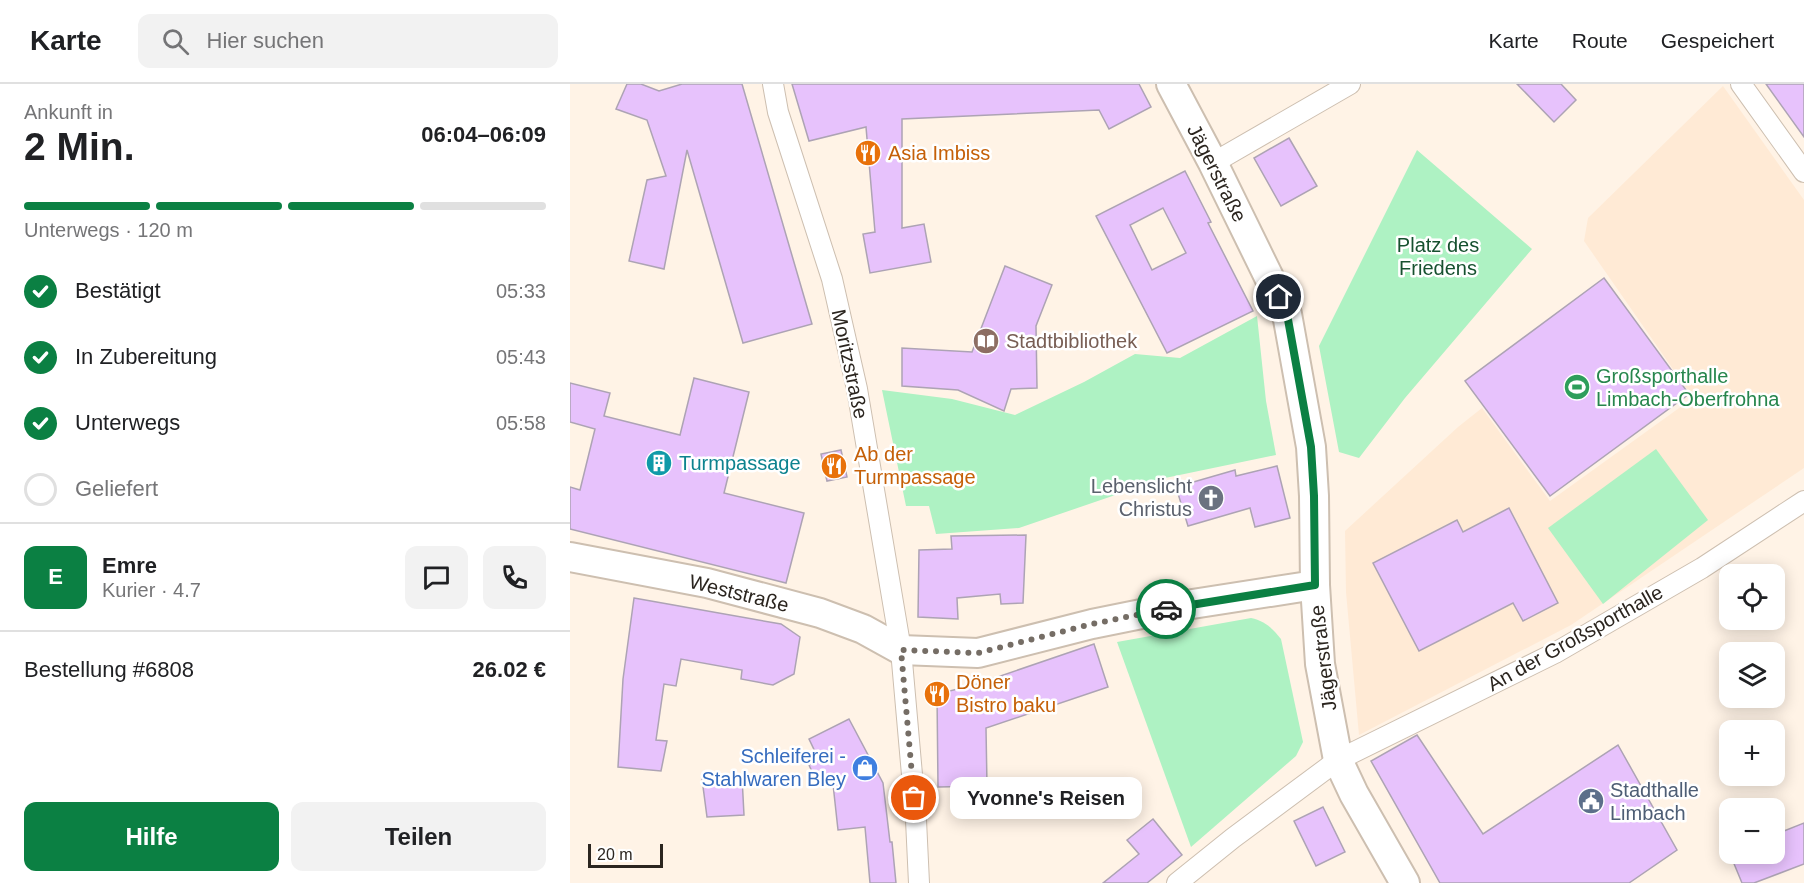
<!DOCTYPE html>
<html lang="de">
<meta charset="utf-8">
<style>
:root{--surface:#fff;--page:#f2f2f2;--text:#202124;--muted:#757577;--line:#e0e0e0;--accent:#0b8043}
body{margin:0;font-family:Helvetica,sans-serif;background:var(--page);color:var(--text);height:100vh;display:flex;flex-direction:column;font-size:22px;white-space:nowrap}
*{box-sizing:border-box;margin:0}
p{font-size:20px;color:var(--muted)}
.icon{flex:none;width:33px;height:33px;fill:none;stroke:currentColor;stroke-width:2;stroke-linecap:round;stroke-linejoin:round}
.map{position:relative;flex:1;overflow:hidden}
.sheet{display:flex;flex-direction:column;background:var(--surface);width:570px}
.sheet>*{flex:none}
.buttons{position:absolute;left:1149px;top:480px;display:grid;gap:12px}
.buttons a{display:grid;place-items:center;width:66px;height:66px;border-radius:12px;background:var(--surface);box-shadow:0 3px 15px #0003;font-size:30px}
.scale{position:absolute;left:18px;bottom:15px;width:75px;box-sizing:border-box;padding-left:6px;border:3px solid #2b251f;border-top:0;font-size:16px;line-height:21px;white-space:nowrap;color:#2b251f;-webkit-text-stroke:4px #fff;paint-order:stroke}
.pin{position:absolute;display:grid;place-items:center;width:51px;height:51px;color:#fff;margin:-26px;border:3px solid #fff;border-radius:50%;box-shadow:0 2px 6px #0007}
.courier{position:absolute;display:grid;place-items:center;width:60px;height:60px;margin:-30px;border:4px solid #0b8043;border-radius:50%;background:#fff;color:#222;box-shadow:0 2px 8px #0007}
.bubble{position:absolute;height:42px;border-radius:12px;background:var(--surface);box-shadow:0 3px 15px #0003;font-size:20px;font-weight:700;line-height:42px;text-align:center}
.overview em{font-style:normal;font-weight:700}
.overview div{display:flex;flex-direction:column-reverse}
.overview{display:flex;align-items:center;justify-content:space-between;height:102px;padding:0 24px}
h1{font-size:39px;font-weight:700;line-height:45px}
.bar{display:grid;grid-template-columns:repeat(4,1fr);gap:9px 6px;align-content:center;height:72px;padding:0 24px}
.bar i{height:8px;border-radius:4px;background:var(--line)}
.bar .selected{background:var(--accent)}
.bar p{grid-column:span 4}
.line{display:flex;align-items:center;gap:15px;padding:0 24px;border-top:2px solid var(--line)}
.line div{flex:1}
.round{display:grid;place-items:center;flex:none;width:63px;height:63px;border-radius:12px;background:var(--page)}
ol{padding:0 24px;list-style:none}
li{display:flex;align-items:center;gap:18px;height:66px}
li p{margin-inline-start:auto}
li .icon{padding:6px;border-radius:50%;background:var(--accent);color:#fff;stroke-width:4}
li:last-child{color:var(--muted)}
li i{width:33px;height:33px;border:3px solid var(--line);border-radius:50%}
.primary-button{display:flex;gap:12px;margin-top:auto;padding:12px 24px}
.primary-button a{flex:1;height:69px;border-radius:12px;background:var(--accent);color:#fff;font-size:24px;font-weight:700;line-height:69px;text-align:center}
.primary-button a+a{background:var(--page);color:var(--text)}
header{display:flex;align-items:center;gap:36px;box-sizing:border-box;height:84px;padding:0 30px;background:var(--surface);border-bottom:2px solid var(--line)}
header strong{font-size:28px}
nav{display:flex;gap:33px;margin-inline-start:auto;font-size:21px}
.search{width:420px;height:54px;background:var(--page);display:flex;align-items:center;gap:15px;box-sizing:border-box;padding:0 21px;border-radius:12px;color:var(--muted);font-size:22px}
main{display:flex;flex:1;min-height:0}
.map>svg:first-child{display:block}
.built{fill:#ffead5}
.green{fill:#aef2c3}
.building{fill:#e7c2fc;stroke:#ada3b4;stroke-width:1.5;fill-rule:evenodd}
.lines{fill:none;stroke-linecap:round;stroke-linejoin:round}
.minor-casing{stroke:#cdbfb0;stroke-width:22}
.secondary-casing{stroke:#cdbfb0;stroke-width:32}
.minor{stroke:#fff;stroke-width:20}
.secondary{stroke:#fff;stroke-width:28}
.done{stroke:#756d65;stroke-width:6;stroke-dasharray:0 10.8}
.route{stroke:#0b8043;stroke-width:8}
.labels{text-anchor:middle;stroke-width:5;stroke-linejoin:round;paint-order:stroke}
.food-label{font-size:20px;fill:#c56008;stroke:#fff;text-anchor:start}
.street-label{font-size:20px;fill:#2b251f;stroke:#fff}
.park-label{font-size:20px;fill:#16512f;stroke:#fff}
.education-label{font-size:20px;fill:#785e54;stroke:#fff;text-anchor:start}
.leisure-label{font-size:20px;fill:#27864d;stroke:#fff;text-anchor:start}
.culture-label{font-size:20px;fill:#0d838f;stroke:#fff;text-anchor:start}
.worship-label{font-size:20px;fill:#5b616d;stroke:#fff;text-anchor:end}
.shop-label{font-size:20px;fill:#366cbe;stroke:#fff;text-anchor:end}
.service-label{font-size:20px;fill:#4e5e75;stroke:#fff;text-anchor:start}
</style>
<header>
<strong>Karte</strong>
<div class="search"><svg class="icon" aria-label="search" viewBox="0 0 24 24"><circle cx="10" cy="10" r="6"/><path d="M15 15l6 6"/></svg>Hier suchen</div>
<nav><a>Karte</a><a>Route</a><a>Gespeichert</a></nav>
</header>
<main>
<section class="sheet">
<div class="overview"><div><h1>2 Min.</h1><p>Ankunft in</p></div><em>06:04–06:09</em></div>
<div class="bar"><i class="selected"></i><i class="selected"></i><i class="selected"></i><i></i><p>Unterwegs · 120 m</p></div>
<ol>
<li><svg class="icon" aria-label="check" viewBox="0 0 24 24"><path d="M5 12l5 5 9-10"/></svg>Bestätigt<p>05:33</p></li>
<li><svg class="icon" aria-label="check" viewBox="0 0 24 24"><path d="M5 12l5 5 9-10"/></svg>In Zubereitung<p>05:43</p></li>
<li><svg class="icon" aria-label="check" viewBox="0 0 24 24"><path d="M5 12l5 5 9-10"/></svg>Unterwegs<p>05:58</p></li>
<li><i></i>Geliefert</li>
</ol>
<div class="line" style="height:108px"><b class="round" style="background:var(--accent);color:#fff">E</b><div><b>Emre</b><p>Kurier · 4.7</p></div><a class="round"><svg class="icon" aria-label="chat" viewBox="0 0 24 24"><path d="M4 5h16v11H9l-5 4z"/></svg></a><a class="round"><svg class="icon" aria-label="phone" viewBox="0 0 24 24"><path d="M5 4h4l2 5-3 2q2 4 5 5l2-3 5 2v4C11 20 4 13 5 4z"/></svg></a></div>
<div class="line" style="height:78px"><div>Bestellung #6808</div><b>26.02 €</b></div>
<div class="primary-button"><a>Hilfe</a><a>Teilen</a></div>
</section>
<div class="map">
<svg width="1234" height="799" viewBox="0 0 1234 799">
<rect width="100%" height="100%" fill="#fff3e6"/>
<polygon class="built" points="1153,2 1234,116 1234,384 1001,541 789,651 776,508 775,447 888,343 912,324 980,417 1123,314 1014,157 1018,134"/>
<g class="green">
<polygon points="847,66 962,165 835,314 789,374 769,368 749,262"/>
<polygon points="687,232 696,317 706,371 595,394 449,444 366,450 359,422 336,422 312,306 382,315 445,331 514,298 565,270 610,274"/>
<polygon points="1086,365 1138,436 1033,520 978,444"/>
<path d="M681,534c14,3 21,10 30,21l22,103 -7,14 -105,91 -74,-205z"/>
</g>
<g class="building">
<polygon points="57,0 71,0 89,7 112,0 172,0 242,240 173,259 117,66 94,185 59,177 77,96 96,92 77,36 46,25"/>
<polygon points="222,0 569,0 581,23 539,45 529,26 332,35 332,144 354,140 361,178 300,189 293,150 305,148 296,43 239,57"/>
<polygon points="947,0 991,0 1006,16 984,38"/>
<polygon points="1196,0 1234,0 1234,53"/>
<polygon points="719,54 747,102 711,122 684,74"/>
<path d="M615,87l26,51 -3,1 45,88 -86,42 -71,-137zM593,124l23,45 -34,17 -22,-45z"/>
<polygon points="435,182 482,201 466,242 467,304 441,305 434,327 388,306 332,302 332,264 402,268"/>
<polygon points="1034,194 1119,310 980,412 895,297"/>
<polygon points="124,294 179,308 154,409 234,429 216,499 0,445 0,403 10,406 25,345 0,338 0,299 40,309 34,332 110,351"/>
<polygon points="271,366 277,393 257,397 251,370"/>
<polygon points="707,382 720,434 685,443 680,424 618,442 606,403 665,386 666,392"/>
<polygon points="939,424 988,519 953,537 943,519 849,567 803,479 887,436 893,448"/>
<polygon points="456,451 453,519 431,520 430,510 387,514 388,535 348,533 349,466 382,465 381,452"/>
<polygon points="64,514 211,540 230,553 224,590 203,601 171,595 172,586 111,575 106,602 94,600 86,656 97,657 91,687 48,683 53,595"/>
<polygon points="524,560 538,603 416,644 417,702 368,703 367,610 404,601"/>
<polygon points="279,635 313,699 320,758 322,758 326,799 300,799 295,743 268,746 262,691 247,698 239,681 249,676 239,655"/>
<polygon points="847,651 913,750 1048,661 1107,766 1059,799 870,799 801,677"/>
<polygon points="172,693 174,731 137,733 132,695"/>
<polygon points="753,723 775,768 746,782 724,737"/>
<polygon points="583,735 612,771 577,799 533,799 569,770 557,756"/>
<polygon points="1234,739 1234,780 1184,799 1172,799 1160,770 1204,770 1204,751"/>
</g>
<g class="lines">
<defs>
<g id="minor">
<polyline points="203,0 208,28 262,195 287,305 331,566 346,736 349,799"/>
<polyline points="1171,0 1234,88"/>
<polyline points="643,79 780,0"/>
<polyline points="607,799 663,754 768,676 985,569 1132,484 1234,417"/>
</g>
<g id="secondary">
<polyline points="601,0 643,79 717,230 741,363 744,412 745,501 750,580 768,676 784,710 835,799"/>
<polyline points="0,473 137,499 250,529 293,545 331,566 408,569 522,540 616,521 745,501"/>
</g>
</defs>
<use href="#minor" class="minor-casing"/>
<use href="#secondary" class="secondary-casing"/>
<use href="#minor" class="minor"/>
<use href="#secondary" class="secondary"/>
</g>
<g class="lines">
<polyline class="done" points="344,714 331,566 408,569 522,540 596,525"/>
<polyline class="route" points="596,525 745,501 744,412 741,363 717,230 709,213"/>
</g>
<defs>
<symbol id="restaurant-disc" viewBox="-11 -11 22 22"><circle r="9.5" fill="#e8710a" stroke="#fff"/><path d="M-5-6h1v4h1v-4h1v4h1v-4h1v5L-1.5 .5V6h-2V.5L-5-1ZM5-6V6H3V1.5H1.5Q1.5-4 5-6Z" fill="#fff"/></symbol>
<symbol id="library-disc" viewBox="-11 -11 22 22"><circle r="9.5" fill="#8d6e63" stroke="#fff"/><path d="M-6-4Q-3-5.5-.7-3.5V5Q-3 3-6 4ZM6-4Q3-5.5 .7-3.5V5Q3 3 6 4Z" fill="#fff"/></symbol>
<symbol id="stadium-disc" viewBox="-11 -11 22 22"><circle r="9.5" fill="#2e9e5b" stroke="#fff"/><path d="M0-5a6.5 5 0 1 0 0 10a6.5 5 0 1 0 0-10ZM-3.5-1.8h7v3.6h-7Z" fill="#fff"/></symbol>
<symbol id="building-disc" viewBox="-11 -11 22 22"><circle r="9.5" fill="#0f9aa8" stroke="#fff"/><path d="M-4-6H4V6H1V3H-1V6H-4ZM-2.5-4.3h1.7v1.8h-1.7ZM.8-4.3h1.7v1.8H.8ZM-2.5-1h1.7V.8h-1.7ZM.8-1h1.7V.8H.8Z" fill="#fff"/></symbol>
<symbol id="church-disc" viewBox="-11 -11 22 22"><circle r="9.5" fill="#6b7280" stroke="#fff"/><path d="M-1.2-6h2.4v3.5h3.3v2.4h-3.3V6h-2.4V-.1h-3.3v-2.4h3.3Z" fill="#fff"/></symbol>
<symbol id="shop-disc" viewBox="-11 -11 22 22"><circle r="9.5" fill="#3f7fe0" stroke="#fff"/><path d="M-5-2.5h2.3a2.7 3.5 0 0 1 5.4 0H5L5.5 6h-11ZM-1.5-2.5h3a1.5 2.3 0 0 0-3 0Z" fill="#fff"/></symbol>
<symbol id="civic-disc" viewBox="-11 -11 22 22"><circle r="9.5" fill="#5c6f8a" stroke="#fff"/><path d="M-.6-6.5H3V-4.5H.6V-3L4-1V1h2V6H-6V1h2V-1L-.6-3ZM-1.2 2.5V6h2.4V2.5Z" fill="#fff"/></symbol>
</defs>
<g fill-rule="evenodd">
<use href="#restaurant-disc" x="283" y="54" width="30" height="30"/>
<use href="#library-disc" x="401" y="242" width="30" height="30"/>
<use href="#stadium-disc" x="992" y="288" width="30" height="30"/>
<use href="#building-disc" x="74" y="364" width="30" height="30"/>
<use href="#restaurant-disc" x="249" y="367" width="30" height="30"/>
<use href="#church-disc" x="626" y="399" width="30" height="30"/>
<use href="#restaurant-disc" x="352" y="595" width="30" height="30"/>
<use href="#shop-disc" x="280" y="669" width="30" height="30"/>
<use href="#civic-disc" x="1006" y="702" width="30" height="30"/>
</g>
<g class="labels">
<g class="food-label">
<text x="318" y="76">Asia Imbiss</text>
<text x="284" y="377">Ab der<tspan x="284" dy="23">Turmpassage</tspan></text>
<text x="386" y="605">Döner<tspan x="386" dy="23">Bistro baku</tspan></text>
</g>
<g class="street-label">
<text transform="translate(647 89) rotate(63)" y="7">Jägerstraße</text>
<text transform="translate(280 280) rotate(78)" y="7">Moritzstraße</text>
<text transform="translate(169 509) rotate(14)" y="7">Weststraße</text>
<text transform="translate(1005 554) rotate(-29)" y="7">An der Großsporthalle</text>
<text transform="translate(753 574) rotate(-97)" y="7">Jägerstraße</text>
</g>
<g class="park-label">
<text x="868" y="168">Platz des<tspan x="868" dy="23">Friedens</tspan></text>
</g>
<g class="education-label">
<text x="436" y="264">Stadtbibliothek</text>
</g>
<g class="leisure-label">
<text x="1026" y="299">Großsporthalle<tspan x="1026" dy="23">Limbach-Oberfrohna</tspan></text>
</g>
<g class="culture-label">
<text x="109" y="386">Turmpassage</text>
</g>
<g class="worship-label">
<text x="622" y="409">Lebenslicht<tspan x="622" dy="23">Christus</tspan></text>
</g>
<g class="shop-label">
<text x="276" y="679">Schleiferei -<tspan x="276" dy="23">Stahlwaren Bley</tspan></text>
</g>
<g class="service-label">
<text x="1040" y="713">Stadthalle<tspan x="1040" dy="23">Limbach</tspan></text>
</g>
</g>
</svg>
<div class="buttons">
<a><svg class="icon" aria-label="locate" viewBox="0 0 24 24"><circle cx="12" cy="12" r="6"/><path d="M12 2v4M12 18v4M2 12h4M18 12h4"/></svg></a>
<a><svg class="icon" aria-label="layers" viewBox="0 0 24 24"><path d="M12 4l9 5-9 5-9-5zM3 14l9 5 9-5"/></svg></a>
<a>+</a>
<a>−</a>
</div>
<div class="scale">20 m</div>
<div class="pin" style="left:344px;top:714px;background:#ea580c"><svg class="icon" aria-label="bag" viewBox="0 0 24 24"><path d="M5 8h14l-1 12H6zM9 8a3 3 0 0 1 6 0"/></svg></div>
<div class="pin" style="left:709px;top:213px;background:#1f2937"><svg class="icon" aria-label="home" viewBox="0 0 24 24"><path d="M3 11l9-7 9 7M6 9v11h12V9"/></svg></div>
<div class="courier" style="left:596px;top:525px"><svg class="icon" aria-label="car" viewBox="0 0 24 24"><path d="M5 17H2v-5l4-1 3-4h7l3 4 3 1v5h-3M9 17h6M6 11h13"/><circle cx="7" cy="17" r="2"/><circle cx="17" cy="17" r="2"/></svg></div>
<div class="bubble" style="left:380px;top:693px;width:192px">Yvonne's Reisen</div>
</div>
</main>
